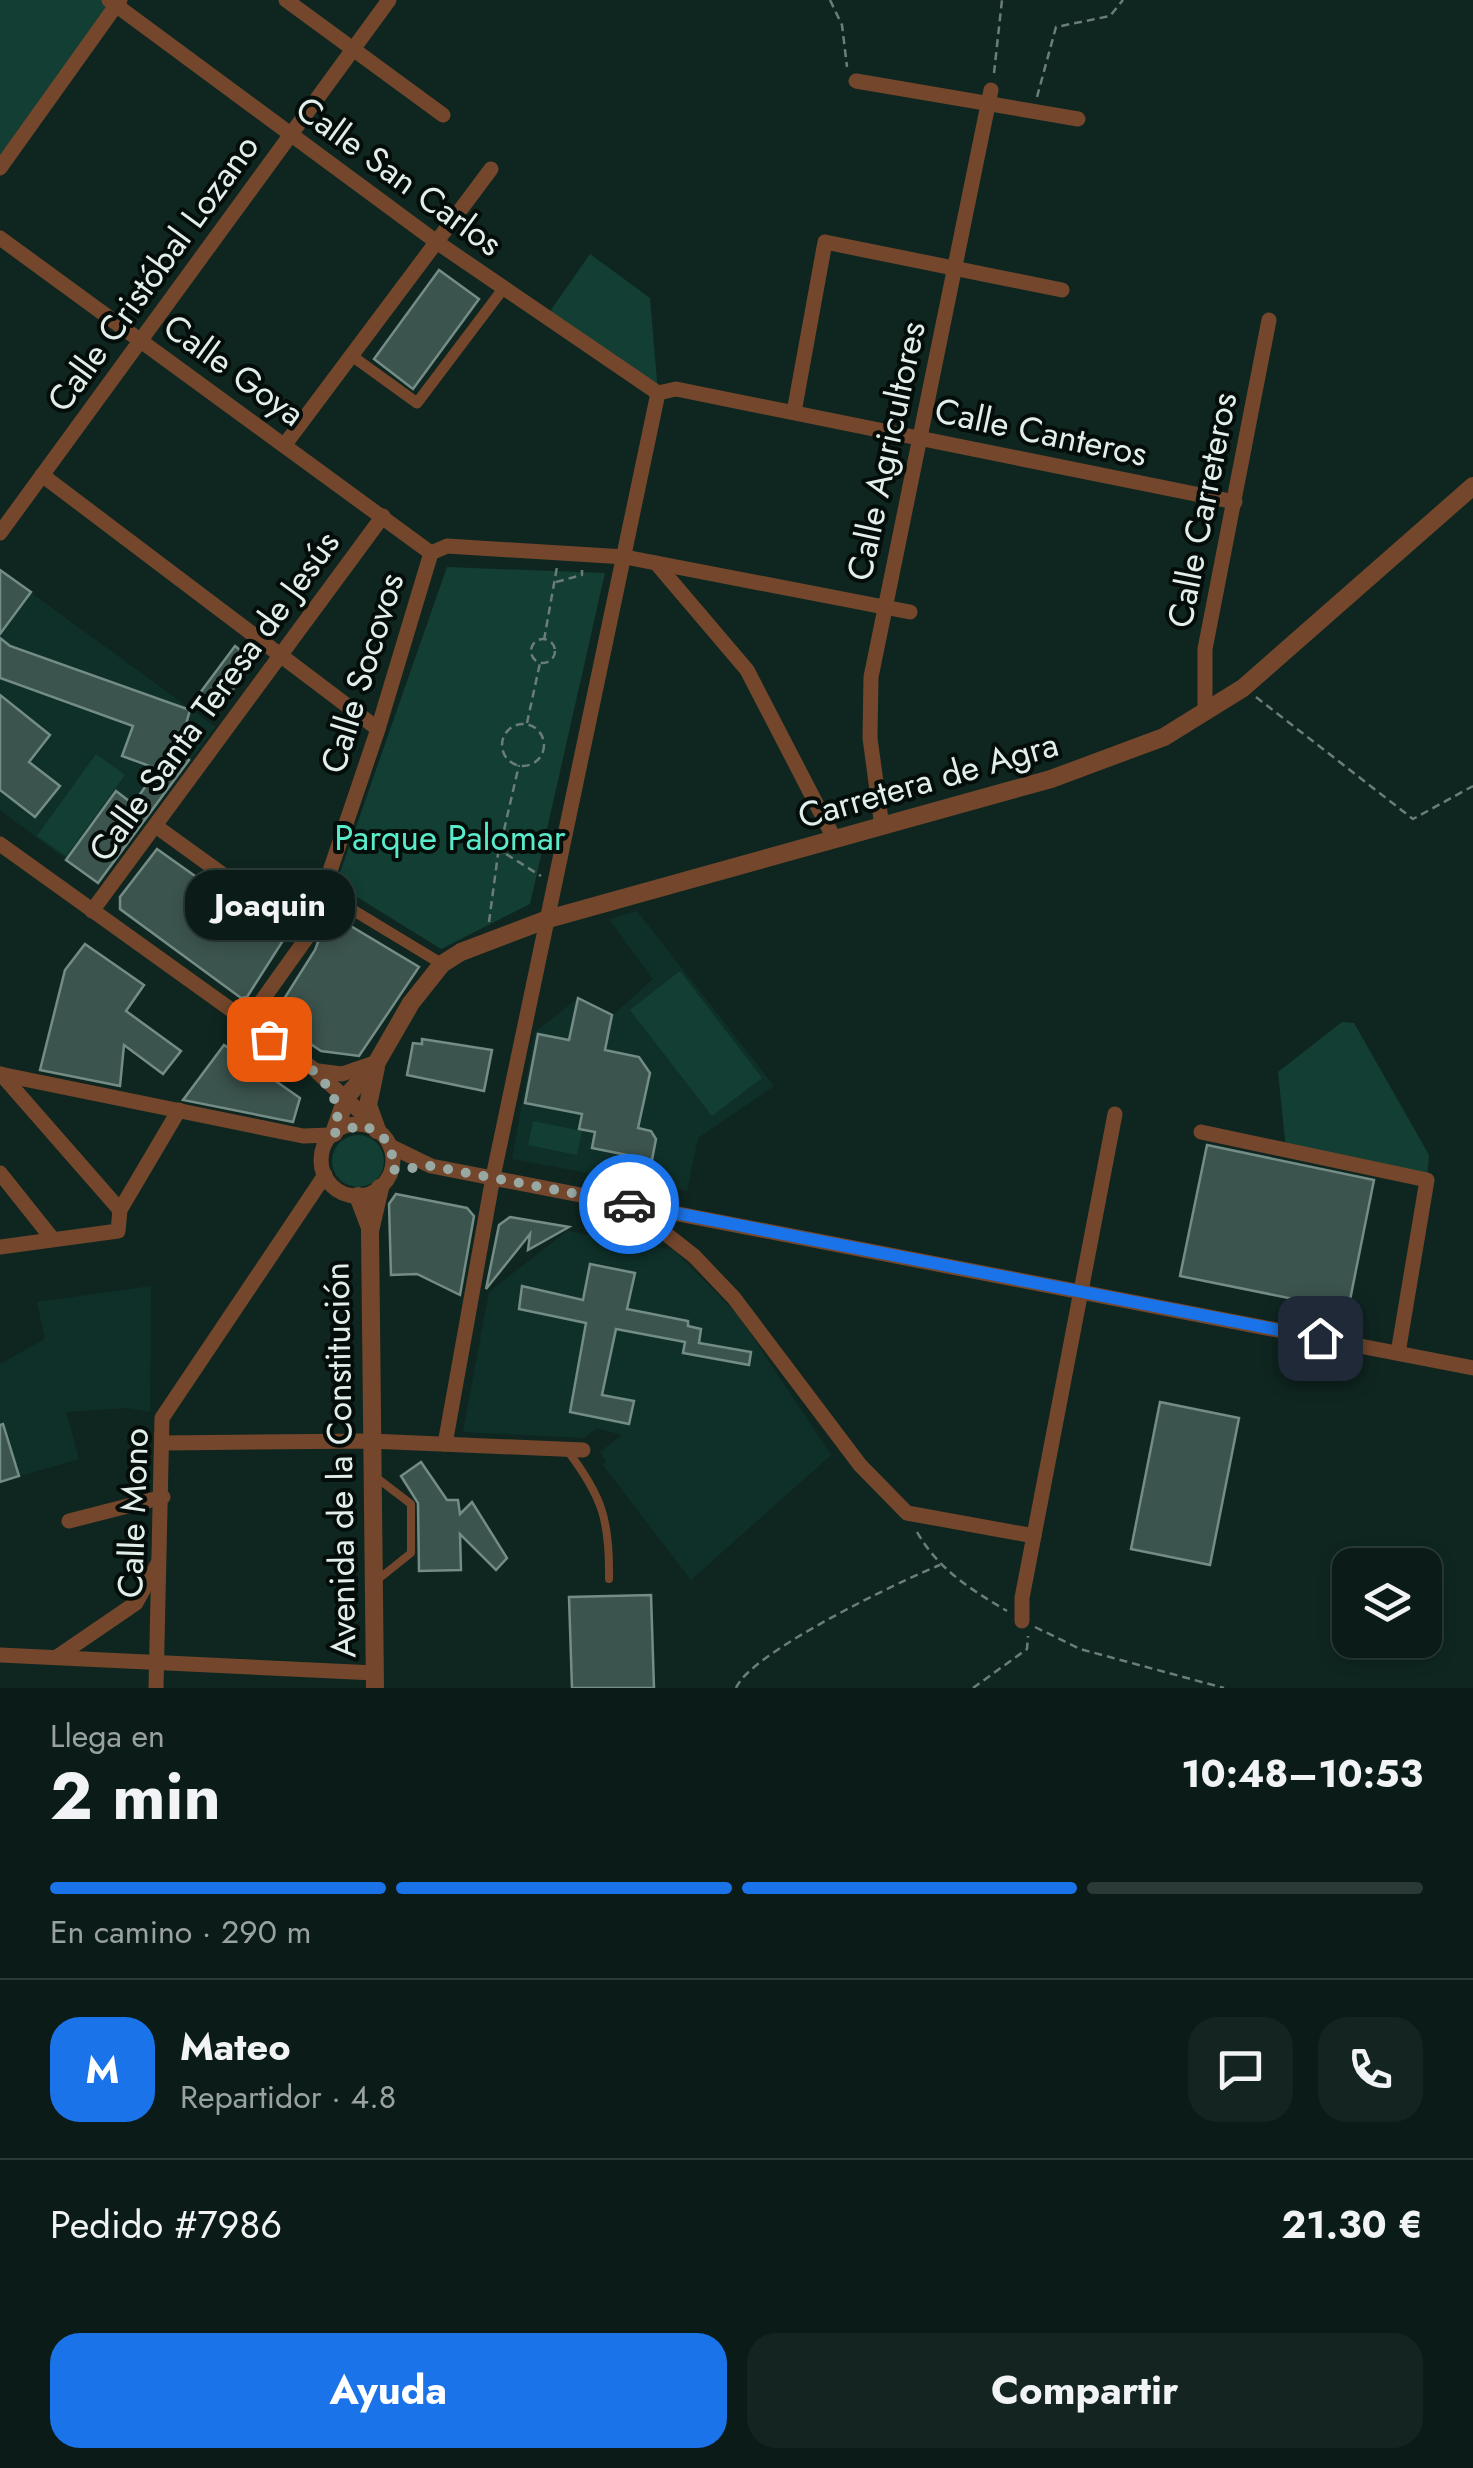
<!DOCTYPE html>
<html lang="es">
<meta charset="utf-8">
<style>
:root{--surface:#0b1c18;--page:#142521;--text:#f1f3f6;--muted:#9aa1a2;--line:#2b3a37;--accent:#1a73e8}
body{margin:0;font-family:Jost,sans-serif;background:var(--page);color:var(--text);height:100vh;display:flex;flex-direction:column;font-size:38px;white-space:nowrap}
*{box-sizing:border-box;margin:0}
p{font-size:32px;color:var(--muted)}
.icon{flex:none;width:55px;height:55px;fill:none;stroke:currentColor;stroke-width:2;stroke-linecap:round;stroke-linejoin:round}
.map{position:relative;height:1688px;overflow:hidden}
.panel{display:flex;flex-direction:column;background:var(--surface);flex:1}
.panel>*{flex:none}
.controls{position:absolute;left:1332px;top:1548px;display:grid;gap:20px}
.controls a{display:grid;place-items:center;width:110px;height:110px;border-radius:20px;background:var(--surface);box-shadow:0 5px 15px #0003,0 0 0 2px var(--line);font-size:50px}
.pin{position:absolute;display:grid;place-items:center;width:85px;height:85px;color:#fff;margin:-42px;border-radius:20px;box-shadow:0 5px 15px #0006}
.courier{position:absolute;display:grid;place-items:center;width:100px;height:100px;margin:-50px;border:8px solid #1a73e8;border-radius:50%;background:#fff;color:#222;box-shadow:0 2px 12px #0007}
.bubble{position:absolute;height:70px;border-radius:30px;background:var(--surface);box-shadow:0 5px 15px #0003,0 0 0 2px var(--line);font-size:32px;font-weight:700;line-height:70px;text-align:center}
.head em{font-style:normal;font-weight:700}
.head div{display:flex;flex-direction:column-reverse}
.head{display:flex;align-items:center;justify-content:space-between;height:170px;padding:0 50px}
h1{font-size:65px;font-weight:700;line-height:75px}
.bar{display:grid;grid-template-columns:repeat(4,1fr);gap:15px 10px;align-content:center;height:120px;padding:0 50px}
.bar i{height:12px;border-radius:8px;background:var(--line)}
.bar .active{background:var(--accent)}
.bar p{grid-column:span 4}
.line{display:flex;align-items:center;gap:25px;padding:0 50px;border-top:2px solid var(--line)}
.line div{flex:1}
.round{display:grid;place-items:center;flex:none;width:105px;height:105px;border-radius:30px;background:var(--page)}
.primary-button{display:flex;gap:20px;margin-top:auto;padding:20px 50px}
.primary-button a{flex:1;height:115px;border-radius:30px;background:var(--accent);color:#fff;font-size:40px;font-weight:700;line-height:115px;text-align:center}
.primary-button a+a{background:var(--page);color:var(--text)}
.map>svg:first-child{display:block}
.built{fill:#0f3029}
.green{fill:#123e34}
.building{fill:#3c544e;stroke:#738c85;stroke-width:2.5}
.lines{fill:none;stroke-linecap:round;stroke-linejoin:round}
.path{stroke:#6b7d78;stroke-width:2.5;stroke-dasharray:8 5;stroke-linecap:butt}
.service{stroke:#74472c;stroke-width:8}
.pedestrian{stroke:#74472c;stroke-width:11}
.minor{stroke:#74472c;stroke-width:15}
.tertiary{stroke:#74472c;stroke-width:18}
.done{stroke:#98a8a3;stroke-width:10;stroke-dasharray:0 18}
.route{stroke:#1a73e8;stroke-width:12}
.labels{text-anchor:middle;stroke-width:8;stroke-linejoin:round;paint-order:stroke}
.street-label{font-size:35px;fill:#e1eeea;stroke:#040d0a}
.park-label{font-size:35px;fill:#59ebca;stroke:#040d0a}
</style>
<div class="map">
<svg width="1473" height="1688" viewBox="0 0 1473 1688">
<rect width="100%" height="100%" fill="#0f2620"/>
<g class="built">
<polygon points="0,570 215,727 99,884 0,810"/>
<polygon points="637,911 774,1086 698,1138 687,1191 512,1159 535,1032 578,998 613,1015 653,979 609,919"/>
<polygon points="567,1231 674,1250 738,1315 831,1455 691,1580 603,1465 606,1461 600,1452 622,1435 597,1428 584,1438 463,1432 489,1292"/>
<polygon points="151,1286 150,1412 127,1408 66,1412 79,1459 0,1482 0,1364 45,1339 37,1302"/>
</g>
<g class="green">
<polygon points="0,0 109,0 116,6 0,168"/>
<polygon points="590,254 650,298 658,393 546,317"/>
<polygon points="447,567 605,573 530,904 441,949 336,884"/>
<polygon points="96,754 125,775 66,856 37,836"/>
<polygon points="680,971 762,1078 712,1116 630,1010"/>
<polygon points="1342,1022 1354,1023 1429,1155 1427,1180 1286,1150 1278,1072"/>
<polygon points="533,1121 582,1131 577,1155 528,1145"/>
<circle cx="358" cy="1161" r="26"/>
</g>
<g class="building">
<polygon points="439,270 479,299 413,389 374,359"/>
<polygon points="0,570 31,592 0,634"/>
<polygon points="0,638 10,646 190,710 178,752 189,760 98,883 66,860 116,791 133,804 158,769 122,756 133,726 0,678"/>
<polygon points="235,646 254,661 214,715 194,701"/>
<polygon points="0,695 50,735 29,762 60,786 35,817 0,790"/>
<polygon points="157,849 284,939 247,997 241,998 120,909 120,897"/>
<polygon points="329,913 419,967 359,1056 321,1051 272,1018 315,950"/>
<polygon points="85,944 144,985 126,1011 181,1051 163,1074 124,1045 120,1086 40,1070 65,970"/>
<polygon points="578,998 612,1015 605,1050 639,1057 650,1073 638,1128 651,1131 656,1139 652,1160 592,1148 595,1132 579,1129 582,1114 525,1103 538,1034 569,1040"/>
<polygon points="422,1039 492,1050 484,1091 407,1075 413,1043 422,1044"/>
<polygon points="224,1045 300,1098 293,1122 183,1100"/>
<polygon points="1207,1145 1374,1180 1348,1310 1180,1276"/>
<polygon points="396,1194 467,1208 474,1216 460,1295 417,1274 391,1275 389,1204"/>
<polygon points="510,1217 569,1227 528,1250 530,1234 486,1289 499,1225"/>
<polygon points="590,1264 635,1273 627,1309 688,1321 688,1326 701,1329 699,1343 751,1352 749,1365 683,1353 685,1342 616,1329 602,1395 634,1401 629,1424 570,1412 586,1323 519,1309 522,1286 583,1300"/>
<polygon points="1160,1402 1239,1418 1210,1565 1131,1549"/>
<polygon points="3,1424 19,1476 0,1482 0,1425"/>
<polygon points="421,1462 447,1500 458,1500 460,1514 472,1502 507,1558 496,1570 460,1534 461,1570 419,1571 418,1503 401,1476"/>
<polygon points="651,1595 654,1688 572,1688 569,1597"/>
</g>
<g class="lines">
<g class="path">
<polyline points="830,0 842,25 847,67"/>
<polyline points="994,73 1002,0"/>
<polyline points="1037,97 1056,27 1110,16 1123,0"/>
<polyline points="556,582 582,575 582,570"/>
<circle cx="543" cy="651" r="12"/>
<polyline points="544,640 557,567"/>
<polyline points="1256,697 1413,819 1473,786"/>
<polyline points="527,723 540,663"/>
<circle cx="523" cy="745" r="21"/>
<polyline points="504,830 519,765"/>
<circle cx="501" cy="842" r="11"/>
<polyline points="506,854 541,876"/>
<polyline points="489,922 498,854"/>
<path d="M917,1532c21,37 53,57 90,79"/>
<polyline points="1035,1627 1080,1649 1224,1688"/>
<path d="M736,1688c14,-35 164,-107 204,-123"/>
<polyline points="973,1688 1027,1649 1028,1636"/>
</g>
<g class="service">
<path d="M567,1450c35,46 43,70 42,129"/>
<polyline points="373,1475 411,1504 411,1553 376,1581"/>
</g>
<g class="pedestrian">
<polyline points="352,356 417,403 503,289"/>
<polyline points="323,892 442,964"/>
</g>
<g class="minor">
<polyline points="109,0 438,243 658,393"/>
<polyline points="286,0 443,115"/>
<polyline points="856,81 1078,119"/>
<polyline points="0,168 120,0"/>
<polyline points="0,238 431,553"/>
<polyline points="658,393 676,389 1235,502"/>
<polyline points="794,412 825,242 1062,290"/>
<polyline points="286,443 491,169"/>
<polyline points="42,475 378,729"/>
<polyline points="0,533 389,0"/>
<polyline points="431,553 447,546 625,557 910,612"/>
<polyline points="656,563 747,670 835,840"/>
<polyline points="1205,713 1205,649 1269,320"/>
<polyline points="157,827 308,936"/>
<polyline points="882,827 870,738 871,677 991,90"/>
<polyline points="0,844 315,1070 372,1123"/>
<polyline points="92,911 383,516"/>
<polyline points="246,1023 308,936 378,729 431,553"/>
<polyline points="318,1071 342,1074 377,1062"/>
<polyline points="0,1074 303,1136 331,1135"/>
<polyline points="1,1074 120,1210"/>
<circle cx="357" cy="1160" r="36"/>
<polyline points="1201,1132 1427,1180 1398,1353"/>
<polyline points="390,1146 431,1166 1473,1368"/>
<polyline points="0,1173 51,1237"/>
<polyline points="629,1205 694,1256 734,1298 860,1465 907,1513 1034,1536"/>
<polyline points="0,1247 118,1231 120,1210 179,1110"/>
<polyline points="162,1443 370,1441 583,1450"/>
<polyline points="445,1444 493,1177 658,393"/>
<polyline points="69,1521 163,1497"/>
<polyline points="1022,1621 1022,1598 1115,1114"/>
<polyline points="0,1655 375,1673"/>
<polyline points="57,1657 136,1603 158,1563"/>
<polyline points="156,1688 162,1418 325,1175"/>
</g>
<g class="tertiary">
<polyline points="376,1067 368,1105 377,1130"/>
<polyline points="334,1133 347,1096 377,1062 411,1003 442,964 461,952 548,919 1051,779 1164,737 1243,688 1473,486"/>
<polyline points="358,1196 369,1225"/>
<polyline points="375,1688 370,1231 380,1188"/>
</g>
</g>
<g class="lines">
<path class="done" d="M269,1039c31,21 82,49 65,94l28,-8c23,9 33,21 30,45l39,-4 198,38"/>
<polyline class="route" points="629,1204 1320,1338"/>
</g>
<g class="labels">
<g class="street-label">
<text transform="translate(399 176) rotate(36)" y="12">Calle San Carlos</text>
<text transform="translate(153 273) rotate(-54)" y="12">Calle Cristóbal Lozano</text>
<text transform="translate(234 370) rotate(36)" y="12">Calle Goya</text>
<text transform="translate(1041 432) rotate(12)" y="12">Calle Canteros</text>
<text transform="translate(886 451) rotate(-78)" y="12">Calle Agricultores</text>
<text transform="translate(1202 510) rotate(-79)" y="12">Calle Carreteros</text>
<text transform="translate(362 673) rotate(-73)" y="12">Calle Socovos</text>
<text transform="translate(214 696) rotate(-54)" y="12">Calle Santa Teresa de Jesús</text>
<text transform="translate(928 780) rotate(-16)" y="12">Carretera de Agra</text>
<text transform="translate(340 1460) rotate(-91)" y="12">Avenida de la Constitución</text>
<text transform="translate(133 1513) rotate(-88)" y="12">Calle Mono</text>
</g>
<g class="park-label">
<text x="450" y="850">Parque Palomar</text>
</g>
</g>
</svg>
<div class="controls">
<a><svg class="icon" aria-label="layers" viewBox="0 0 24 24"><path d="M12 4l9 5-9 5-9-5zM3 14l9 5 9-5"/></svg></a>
</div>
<div class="pin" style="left:269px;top:1039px;background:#ea580c"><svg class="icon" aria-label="bag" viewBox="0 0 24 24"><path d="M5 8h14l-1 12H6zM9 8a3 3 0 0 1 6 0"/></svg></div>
<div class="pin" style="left:1320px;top:1338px;background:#1f2937"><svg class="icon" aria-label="home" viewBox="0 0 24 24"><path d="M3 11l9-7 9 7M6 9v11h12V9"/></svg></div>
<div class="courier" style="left:629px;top:1204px"><svg class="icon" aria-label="car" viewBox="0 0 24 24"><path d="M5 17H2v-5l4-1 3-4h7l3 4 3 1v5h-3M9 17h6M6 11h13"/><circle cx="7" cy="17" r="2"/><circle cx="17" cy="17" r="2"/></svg></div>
<div class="bubble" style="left:185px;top:870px;width:170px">Joaquin</div>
</div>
<section class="panel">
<div class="head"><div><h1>2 min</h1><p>Llega en</p></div><em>10:48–10:53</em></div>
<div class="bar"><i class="active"></i><i class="active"></i><i class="active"></i><i></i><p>En camino · 290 m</p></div>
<div class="line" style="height:180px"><b class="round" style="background:var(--accent);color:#fff">M</b><div><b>Mateo</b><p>Repartidor · 4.8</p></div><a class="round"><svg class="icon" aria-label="chat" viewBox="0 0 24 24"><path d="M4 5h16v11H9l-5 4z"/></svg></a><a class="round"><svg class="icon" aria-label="phone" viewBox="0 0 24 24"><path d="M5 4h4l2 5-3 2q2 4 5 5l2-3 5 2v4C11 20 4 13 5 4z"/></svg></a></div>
<div class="line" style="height:130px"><div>Pedido #7986</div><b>21.30 €</b></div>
<div class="primary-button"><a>Ayuda</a><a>Compartir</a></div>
</section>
